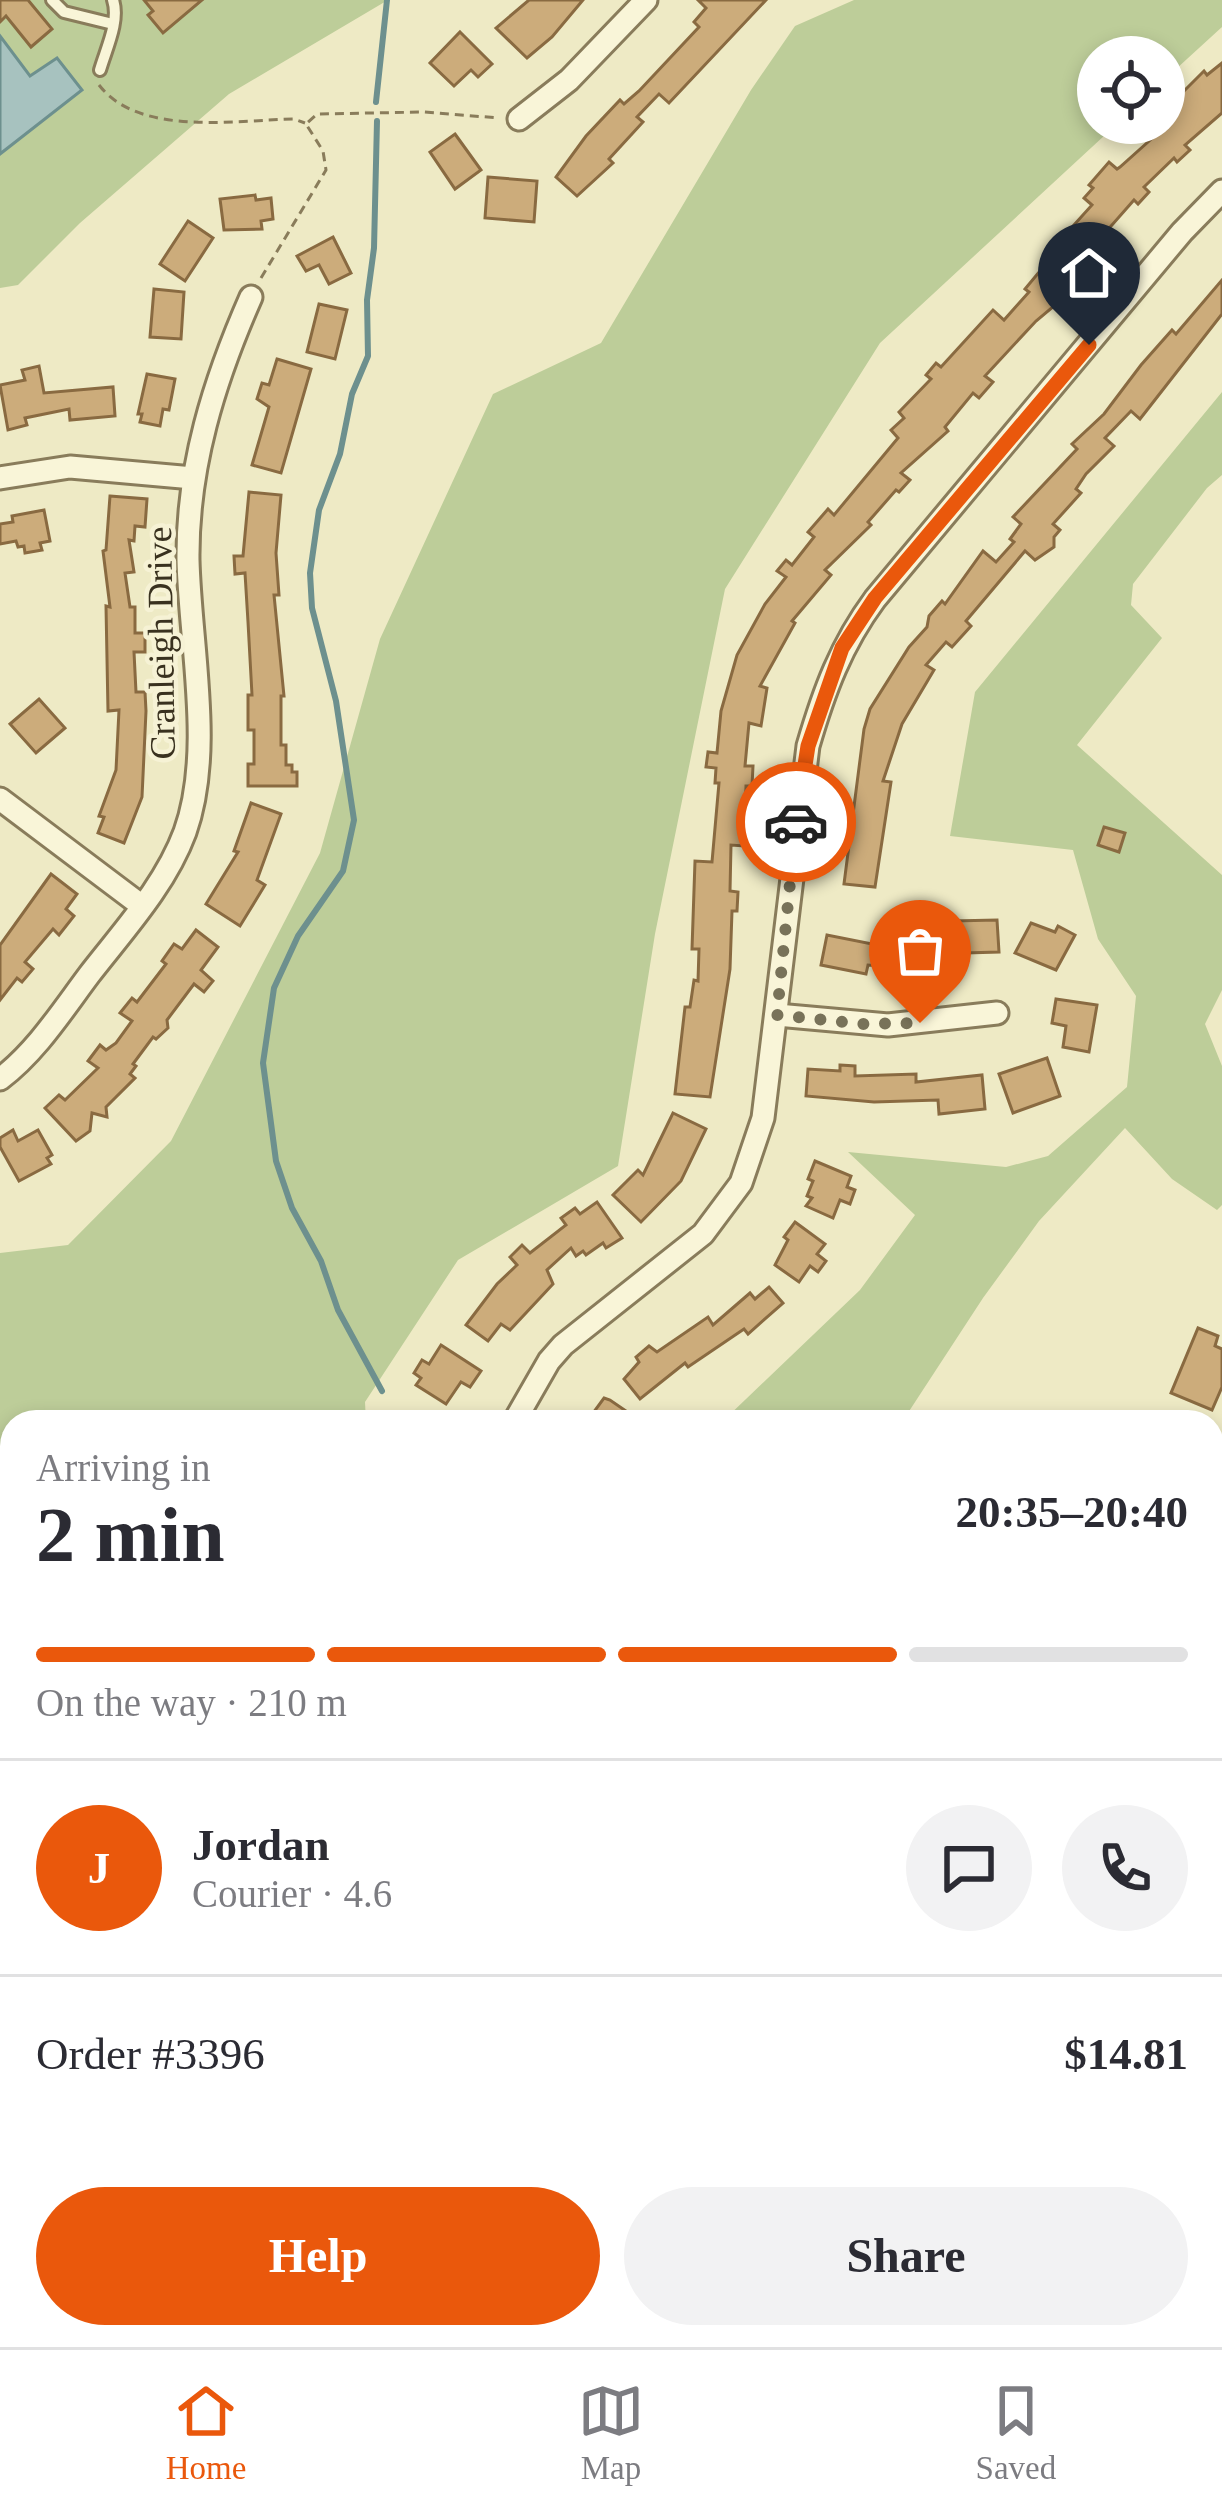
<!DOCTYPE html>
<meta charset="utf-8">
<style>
:root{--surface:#fff;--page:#f2f2f3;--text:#2b2b33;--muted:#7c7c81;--line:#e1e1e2;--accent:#ea580c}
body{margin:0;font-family:"Times New Roman",serif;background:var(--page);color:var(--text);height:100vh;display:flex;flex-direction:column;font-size:45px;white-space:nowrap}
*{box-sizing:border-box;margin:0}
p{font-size:39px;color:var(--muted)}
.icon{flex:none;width:66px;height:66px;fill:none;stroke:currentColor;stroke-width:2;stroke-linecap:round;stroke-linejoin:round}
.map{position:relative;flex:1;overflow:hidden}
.sheet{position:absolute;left:0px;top:1410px;width:1224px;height:939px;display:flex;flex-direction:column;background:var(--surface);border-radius:36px 36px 0 0;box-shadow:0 6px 18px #0003}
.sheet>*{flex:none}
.buttons{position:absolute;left:1077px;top:36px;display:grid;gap:24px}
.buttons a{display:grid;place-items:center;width:108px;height:108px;border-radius:50%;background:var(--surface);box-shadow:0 6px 18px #0003;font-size:60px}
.pin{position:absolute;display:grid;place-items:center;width:102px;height:102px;color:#fff;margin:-123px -51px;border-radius:50% 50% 50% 0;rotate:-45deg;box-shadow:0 0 12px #0007}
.pin .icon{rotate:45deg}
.courier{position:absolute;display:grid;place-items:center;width:120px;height:120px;margin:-60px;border:9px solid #ea580c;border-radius:50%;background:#fff;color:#222;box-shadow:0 3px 15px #0007}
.summary em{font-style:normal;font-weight:700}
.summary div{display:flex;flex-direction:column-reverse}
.summary{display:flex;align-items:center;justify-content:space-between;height:204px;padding:0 36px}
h1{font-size:78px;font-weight:700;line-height:90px}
.bar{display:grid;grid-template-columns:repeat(4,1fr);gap:18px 12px;align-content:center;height:144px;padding:0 36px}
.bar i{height:15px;border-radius:9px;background:var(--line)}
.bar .current{background:var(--accent)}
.bar p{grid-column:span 4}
.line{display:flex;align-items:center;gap:30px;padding:0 36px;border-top:3px solid var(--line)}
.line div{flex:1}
.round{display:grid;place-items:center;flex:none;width:126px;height:126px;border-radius:63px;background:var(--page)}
.cta{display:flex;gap:24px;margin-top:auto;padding:24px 36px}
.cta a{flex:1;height:138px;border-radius:72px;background:var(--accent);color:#fff;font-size:48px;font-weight:700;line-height:138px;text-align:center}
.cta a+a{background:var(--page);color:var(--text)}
.tab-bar{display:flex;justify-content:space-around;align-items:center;height:168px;border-top:3px solid var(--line);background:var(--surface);font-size:33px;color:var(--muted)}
.tab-bar a{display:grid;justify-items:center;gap:6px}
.tab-bar .current{color:var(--accent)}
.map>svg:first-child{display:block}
.green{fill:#bdcd99}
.water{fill:#a7c2bf;stroke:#6d908e;stroke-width:3}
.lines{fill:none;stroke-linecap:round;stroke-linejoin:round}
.stream{stroke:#6d908e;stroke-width:6}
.building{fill:#ccac7b;stroke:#896a41;stroke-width:3}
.service-casing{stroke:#897c5b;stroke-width:16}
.minor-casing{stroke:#897c5b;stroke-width:27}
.path{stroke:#897c5b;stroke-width:3;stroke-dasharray:9 6;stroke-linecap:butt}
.service{stroke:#f9f5d8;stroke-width:10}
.minor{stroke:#f9f5d8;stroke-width:21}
.done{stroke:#787259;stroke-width:12;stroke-dasharray:0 21.6}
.route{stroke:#ea580c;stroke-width:15}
.labels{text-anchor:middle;stroke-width:9;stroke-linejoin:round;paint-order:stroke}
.street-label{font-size:36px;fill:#39311f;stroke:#f6f2d5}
</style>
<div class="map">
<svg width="1222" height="2347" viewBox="0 0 1222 2347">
<rect width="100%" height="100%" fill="#eeeac5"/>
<g class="green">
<polygon points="0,0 388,0 229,94 80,223 18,285 0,288"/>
<polygon points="854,0 1222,0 1222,27 1164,80 1164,57 1098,57 1098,123 1118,123 880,343 725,589 655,934 618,1166 458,1260 365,1402 366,1422 12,1422 12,1601 0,1600 0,1253 68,1245 171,1141 320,853 380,639 493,394 601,343 751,90 795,26"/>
<polygon points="1222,392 1222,475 1207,488 1133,584 1131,605 1162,638 1077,745 1222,875 1222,990 1205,1024 1222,1066 1222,1205 1217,1210 1172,1179 1125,1128 1039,1221 983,1298 902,1422 722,1422 860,1290 915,1215 848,1152 1006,1167 1048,1156 1127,1087 1136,996 1098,939 1073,850 950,836 975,692"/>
<polygon points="12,1892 12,1952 0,1955 0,1896"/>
<polygon points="1222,2000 1222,2147 1212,2154 1212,2024"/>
<polygon points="1212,2296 1222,2308 1222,2347 380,2347 395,2337 1212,2337"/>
<polygon points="24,2337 79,2337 69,2347 17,2347"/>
</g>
<polygon class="water" points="0,36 30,76 57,58 82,90 0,154"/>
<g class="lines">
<g class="stream">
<polyline points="376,102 387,0"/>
<polyline points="377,121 374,248 367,300 368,356 352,394 340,454 319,510 310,573 312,608 336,701 354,820 343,871 298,936 274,988 263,1063 276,1161 292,1208 321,1261 338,1310 382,1391"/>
<polyline points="1097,2337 1103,2347"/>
</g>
</g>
<g class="building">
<polygon points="0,0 28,0 52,29 31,47 6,16 0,22"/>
<polygon points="144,0 202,0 163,33 148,15 153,11"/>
<polygon points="529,0 583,0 552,37 527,58 496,28"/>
<polygon points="698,0 766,0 669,103 659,94 637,117 643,122 609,159 613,163 577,196 556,177 586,136 620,100 624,104 639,91 699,27 694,22 706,8"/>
<polygon points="460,32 492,64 478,77 471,70 454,86 430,63"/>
<polygon points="1222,63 1222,113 1185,145 1190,150 1177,162 1174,158 1144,187 1149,192 1138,204 1134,200 1104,234 1111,240 1060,301 1036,321 985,376 993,382 979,398 973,393 945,427 948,431 901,473 910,480 899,492 896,490 868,522 871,525 825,570 831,575 792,621 795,623 760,686 767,688 761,726 749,723 745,766 753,766 752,786 746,786 744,846 731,845 730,891 738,892 737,911 732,911 730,969 710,1097 675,1094 685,1007 690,1007 694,980 698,981 699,949 692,949 695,861 712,862 719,783 715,783 716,768 706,767 708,752 717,753 721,711 737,655 765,604 786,577 777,571 786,560 792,565 814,537 808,532 828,509 834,515 898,438 891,430 904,418 899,412 931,379 926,375 936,363 941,367 993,310 1004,320 1029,292 1025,289 1050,259 1046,256 1092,205 1084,198 1093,188 1089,185 1109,162 1117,169 1120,167 1158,133 1178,112 1171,104 1204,71 1207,75"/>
<polygon points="455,134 481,170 455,189 430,152"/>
<polygon points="488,177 537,181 534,222 485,218"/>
<polygon points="255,195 256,200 271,198 273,219 261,221 262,229 224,230 220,199"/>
<polygon points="188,221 213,238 185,281 160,264"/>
<polygon points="333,237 351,273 329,284 319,265 306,271 297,256"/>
<polygon points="1222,280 1222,314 1140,419 1131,411 1105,438 1114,446 1086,474 1076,489 1081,493 1053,524 1060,530 1054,537 1054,547 1035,560 1025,551 966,621 971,626 952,647 946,642 926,665 934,670 902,724 883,781 891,782 875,887 844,884 864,729 870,709 909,647 927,627 929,616 942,601 945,604 983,551 996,562 1014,542 1010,539 1021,524 1013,517 1077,449 1072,444 1104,414 1141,365 1172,330 1176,334"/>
<polygon points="154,289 184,292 181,339 150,337"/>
<polygon points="319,304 347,310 335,359 307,352"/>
<polygon points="277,359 311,369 281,473 252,465 269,407 257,399 262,383 269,385"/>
<polygon points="39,366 44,393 113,387 115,416 70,420 69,409 25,418 27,425 8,430 0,385 25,380 22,370"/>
<polygon points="147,374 175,379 169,410 163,409 160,426 140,422 142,414 138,414"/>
<polygon points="249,492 281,495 276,553 279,595 274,595 284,696 281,696 281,745 286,745 286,765 292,765 292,772 297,772 297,786 248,786 248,764 254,764 254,730 248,730 248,695 252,695 248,622 245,573 235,574 234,556 243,556"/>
<polygon points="110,496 147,499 145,527 135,526 134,541 129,540 134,572 125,573 130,607 135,607 135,633 145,633 145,652 134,652 136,692 145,692 146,711 142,797 124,843 98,833 104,817 99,816 116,770 119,710 108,711 106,606 110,607 103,551 106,550"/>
<polygon points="44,510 50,541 40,543 42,550 25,553 24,546 18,547 16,541 0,544 0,524 13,522 12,516"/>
<polygon points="39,699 65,728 36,753 10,724"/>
<polygon points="251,803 281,814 257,880 265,885 240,926 206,904 238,852 234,851"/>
<polygon points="1104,827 1125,833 1119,852 1098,845"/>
<polygon points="51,874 77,894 66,909 74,916 59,935 53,929 25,962 33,969 22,982 17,978 0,1000 0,945"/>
<polygon points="997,920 999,952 929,954 928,978 909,977 910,968 868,965 866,974 821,965 827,935 882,946 883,932 952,937 952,921"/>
<polygon points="1031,923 1055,932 1058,926 1075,935 1056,970 1015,953"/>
<polygon points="196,930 218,947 201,970 213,981 204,992 194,984 167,1020 168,1028 156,1039 153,1037 133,1064 136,1066 130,1074 135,1078 106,1107 107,1117 92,1113 90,1131 76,1141 45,1108 59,1095 65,1100 98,1068 88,1061 100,1045 106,1050 116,1043 132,1021 120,1013 132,998 137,1002 166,964 162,961 174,944 182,949"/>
<polygon points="1056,999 1097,1005 1089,1052 1063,1047 1066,1026 1052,1023"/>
<polygon points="1047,1058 1060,1096 1013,1113 999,1074"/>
<polygon points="840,1065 855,1066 855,1076 916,1074 916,1082 982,1075 985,1109 939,1114 938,1100 874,1102 806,1096 808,1069 840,1071"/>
<polygon points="673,1113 706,1129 681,1181 641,1222 613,1195 638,1170 643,1175"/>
<polygon points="13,1130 18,1141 38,1130 52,1155 47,1158 51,1164 19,1181 0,1147 0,1138"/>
<polygon points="815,1161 851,1176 847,1187 855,1190 850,1204 840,1200 833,1218 806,1206 812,1198 807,1196 813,1181 808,1179"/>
<polygon points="597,1202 622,1238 606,1248 603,1243 586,1255 583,1251 576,1256 571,1248 547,1270 553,1284 510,1330 501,1324 488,1341 466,1325 497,1284 517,1265 510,1257 522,1245 530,1253 566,1225 561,1218 575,1208 580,1214"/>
<polygon points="795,1222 825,1244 817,1254 826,1261 818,1272 810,1266 799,1282 775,1265 788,1240 784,1237"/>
<polygon points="769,1287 783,1303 748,1334 744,1329 688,1367 685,1363 640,1399 624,1379 639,1362 636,1357 649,1346 657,1352 708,1317 713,1325 750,1293 755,1299"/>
<polygon points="1198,1328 1218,1336 1215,1346 1222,1349 1222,1387 1212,1410 1171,1393"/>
<polygon points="441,1345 481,1371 470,1387 461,1382 446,1404 416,1385 421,1378 414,1373 422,1360 429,1364"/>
<polygon points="604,1398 610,1400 642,1422 592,1422 596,1416 593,1413"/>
</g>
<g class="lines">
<defs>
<g id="service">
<polyline points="52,0 64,12 113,24"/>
<path d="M100,70c6,-21 20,-49 13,-70"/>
</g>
<g id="minor">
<polyline points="519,119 569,80 646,0"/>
<polyline points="0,478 70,467 193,478"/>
<polyline points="0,799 142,906"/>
<polyline points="777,1015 888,1025 997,1013"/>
<path d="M0,1079c36,-27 62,-68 89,-104 34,-44 76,-89 96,-143 29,-81 5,-187 3,-272 -1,-93 26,-179 63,-263"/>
<path d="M514,1422l35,-61 14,-16 140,-111 38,-51 22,-65 45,-372c16,-55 33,-101 67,-147l307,-367 40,-41"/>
<polyline points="0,1751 12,1752"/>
</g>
</defs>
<use href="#service" class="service-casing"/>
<use href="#minor" class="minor-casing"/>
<g class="path">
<path d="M99,85c40,52 136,35 195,34l11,4"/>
<polyline points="261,278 326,170 323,151 306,124 317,114 424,112 499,118"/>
</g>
<use href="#service" class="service"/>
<use href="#minor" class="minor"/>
</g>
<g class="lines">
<polyline class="done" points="796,822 777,1015 862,1024 920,1023"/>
<polyline class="route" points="796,822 808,746 842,648 875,598 1089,345"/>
</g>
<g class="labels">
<g class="street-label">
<text transform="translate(160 643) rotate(-91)" y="13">Cranleigh Drive</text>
</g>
</g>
</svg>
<div class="buttons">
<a><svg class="icon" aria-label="locate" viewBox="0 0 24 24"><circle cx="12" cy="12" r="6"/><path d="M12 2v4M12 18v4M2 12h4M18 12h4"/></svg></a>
</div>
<div class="pin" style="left:920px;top:1023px;background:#ea580c"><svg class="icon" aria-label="bag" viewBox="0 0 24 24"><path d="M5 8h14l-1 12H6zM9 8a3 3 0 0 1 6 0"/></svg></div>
<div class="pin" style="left:1089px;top:345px;background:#1f2937"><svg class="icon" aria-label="home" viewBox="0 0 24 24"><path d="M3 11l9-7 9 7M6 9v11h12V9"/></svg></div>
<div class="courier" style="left:796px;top:822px"><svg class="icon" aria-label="car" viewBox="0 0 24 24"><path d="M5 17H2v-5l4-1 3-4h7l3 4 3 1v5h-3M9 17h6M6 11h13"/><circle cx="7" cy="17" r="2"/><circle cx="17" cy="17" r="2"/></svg></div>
<section class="sheet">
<div class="summary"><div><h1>2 min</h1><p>Arriving in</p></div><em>20:35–20:40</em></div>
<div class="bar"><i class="current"></i><i class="current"></i><i class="current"></i><i></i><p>On the way · 210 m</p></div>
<div class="line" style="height:216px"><b class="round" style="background:var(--accent);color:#fff">J</b><div><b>Jordan</b><p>Courier · 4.6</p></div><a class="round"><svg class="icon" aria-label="chat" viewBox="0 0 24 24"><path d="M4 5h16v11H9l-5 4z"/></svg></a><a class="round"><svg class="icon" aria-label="phone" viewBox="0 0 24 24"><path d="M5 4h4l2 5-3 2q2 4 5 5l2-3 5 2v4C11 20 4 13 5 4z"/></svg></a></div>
<div class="line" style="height:156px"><div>Order #3396</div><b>$14.81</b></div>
<div class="cta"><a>Help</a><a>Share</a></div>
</section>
</div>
<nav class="tab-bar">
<a class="current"><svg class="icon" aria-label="home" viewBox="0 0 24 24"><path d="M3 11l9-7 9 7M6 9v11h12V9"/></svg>Home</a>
<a><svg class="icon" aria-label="map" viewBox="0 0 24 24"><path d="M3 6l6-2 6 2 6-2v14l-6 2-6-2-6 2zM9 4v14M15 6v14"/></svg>Map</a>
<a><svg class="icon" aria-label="saved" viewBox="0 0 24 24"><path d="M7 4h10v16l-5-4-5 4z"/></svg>Saved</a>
</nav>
